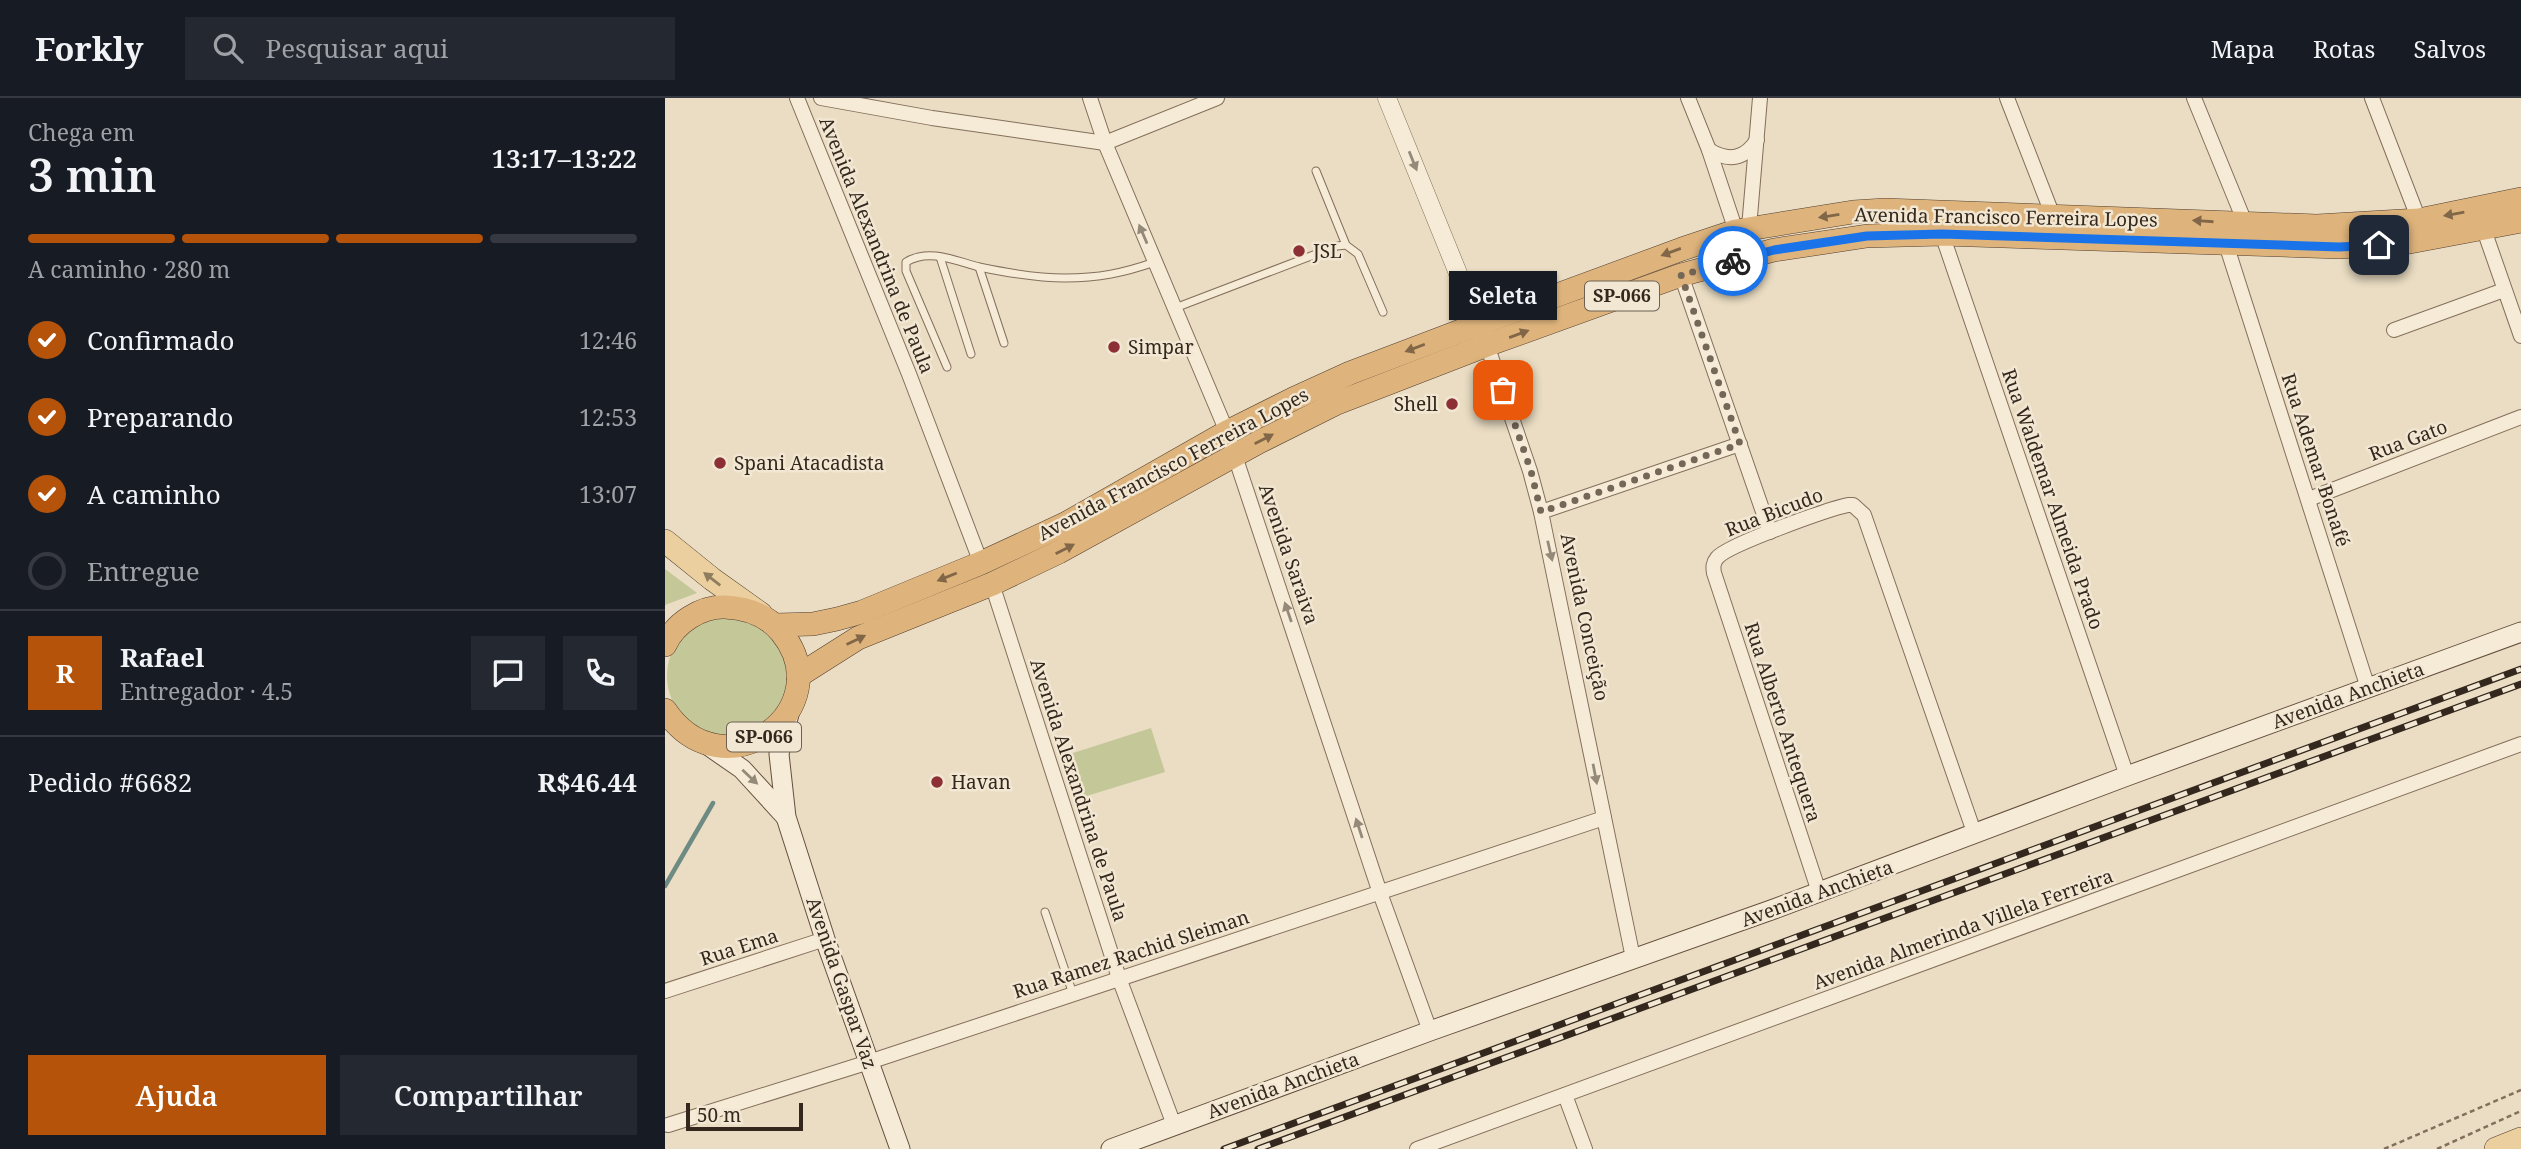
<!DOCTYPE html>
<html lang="pt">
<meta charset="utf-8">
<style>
:root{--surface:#171b24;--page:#242831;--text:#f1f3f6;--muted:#9ea1a6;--line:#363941;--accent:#b45309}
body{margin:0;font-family:"Noto Serif",serif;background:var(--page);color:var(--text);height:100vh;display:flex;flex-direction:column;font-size:26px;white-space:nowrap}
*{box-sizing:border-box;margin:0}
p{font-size:23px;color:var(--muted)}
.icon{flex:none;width:38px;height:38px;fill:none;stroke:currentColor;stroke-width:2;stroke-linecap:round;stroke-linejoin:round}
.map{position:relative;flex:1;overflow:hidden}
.details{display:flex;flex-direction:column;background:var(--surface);width:665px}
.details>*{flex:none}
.scale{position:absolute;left:21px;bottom:18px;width:117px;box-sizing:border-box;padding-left:7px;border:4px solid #34281e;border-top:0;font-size:19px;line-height:24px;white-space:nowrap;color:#34281e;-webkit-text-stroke:5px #f2e7d2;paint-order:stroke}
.pin{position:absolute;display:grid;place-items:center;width:60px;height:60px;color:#fff;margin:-30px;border-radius:14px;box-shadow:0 4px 10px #0006}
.courier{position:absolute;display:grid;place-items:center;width:70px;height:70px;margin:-35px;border:5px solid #1a73e8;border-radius:50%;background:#fff;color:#222;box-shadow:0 2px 9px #0007}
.bubble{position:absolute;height:49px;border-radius:0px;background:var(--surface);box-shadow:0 2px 5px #0004;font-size:23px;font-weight:600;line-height:49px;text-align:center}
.head em{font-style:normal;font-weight:600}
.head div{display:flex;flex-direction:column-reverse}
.head{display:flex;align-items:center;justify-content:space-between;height:119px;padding:0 28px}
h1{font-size:46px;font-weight:600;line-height:52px}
.bar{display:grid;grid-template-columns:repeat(4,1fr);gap:10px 7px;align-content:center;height:84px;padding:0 28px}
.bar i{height:9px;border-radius:5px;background:var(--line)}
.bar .active{background:var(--accent)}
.bar p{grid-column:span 4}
.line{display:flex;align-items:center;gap:18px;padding:0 28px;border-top:2px solid var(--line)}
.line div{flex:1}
.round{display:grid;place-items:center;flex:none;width:74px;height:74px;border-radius:0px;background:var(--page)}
ol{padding:0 28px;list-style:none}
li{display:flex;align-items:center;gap:21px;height:77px}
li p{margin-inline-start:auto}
li .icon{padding:7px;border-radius:50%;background:var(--accent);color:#fff;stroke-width:4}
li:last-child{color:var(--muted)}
li i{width:38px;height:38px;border:4px solid var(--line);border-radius:50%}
.action{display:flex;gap:14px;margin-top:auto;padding:14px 28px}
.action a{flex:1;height:80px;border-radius:0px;background:var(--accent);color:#fff;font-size:28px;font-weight:600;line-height:80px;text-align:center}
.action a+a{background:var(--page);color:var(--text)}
header{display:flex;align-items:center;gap:42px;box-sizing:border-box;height:98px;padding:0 35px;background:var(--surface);border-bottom:2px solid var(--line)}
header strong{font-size:33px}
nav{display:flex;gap:38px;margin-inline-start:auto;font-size:24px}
.search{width:490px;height:63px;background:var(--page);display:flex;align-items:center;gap:18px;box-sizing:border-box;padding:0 24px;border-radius:0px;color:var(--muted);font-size:26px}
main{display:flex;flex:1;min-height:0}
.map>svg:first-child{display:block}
.green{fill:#c4c798}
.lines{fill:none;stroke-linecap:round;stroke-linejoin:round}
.stream{stroke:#6d8b82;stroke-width:4.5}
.service-casing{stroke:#836f5c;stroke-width:9}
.minor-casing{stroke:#836f5c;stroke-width:16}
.tertiary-casing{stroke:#836f5c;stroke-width:19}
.secondary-casing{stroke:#65503f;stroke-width:21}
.primary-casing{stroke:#513e30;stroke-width:24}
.trunk-casing{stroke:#513e30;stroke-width:24}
.path{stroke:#836f5c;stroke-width:2.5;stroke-dasharray:5 3.5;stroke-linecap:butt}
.service{stroke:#f6ebd6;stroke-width:7}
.minor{stroke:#f6ebd6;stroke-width:14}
.tertiary{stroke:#f6ebd6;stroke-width:18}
.secondary{stroke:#f6ebd6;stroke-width:19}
.primary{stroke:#ebcf9e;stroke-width:23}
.trunk{stroke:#dfb47c;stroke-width:23}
.rail-casing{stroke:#34281e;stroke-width:7}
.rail{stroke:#f2e7d2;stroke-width:4.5;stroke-dasharray:13;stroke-linecap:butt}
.oneway{fill:#958a7a}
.oneway2{fill:#816748}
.oneway3{fill:#907c5e}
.done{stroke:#746758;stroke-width:7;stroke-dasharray:0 12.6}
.route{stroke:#1a73e8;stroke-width:9}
.poi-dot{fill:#8d3035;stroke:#f2e7d2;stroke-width:2.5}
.labels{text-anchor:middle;stroke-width:5;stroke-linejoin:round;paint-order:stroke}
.shield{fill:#f2e7d2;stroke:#6d6154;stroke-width:2}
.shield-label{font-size:18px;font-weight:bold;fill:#34281e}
.street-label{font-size:19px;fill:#34281e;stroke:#f2e7d2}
.poi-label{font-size:19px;fill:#34281e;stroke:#f2e7d2;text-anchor:start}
</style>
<header>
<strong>Forkly</strong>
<div class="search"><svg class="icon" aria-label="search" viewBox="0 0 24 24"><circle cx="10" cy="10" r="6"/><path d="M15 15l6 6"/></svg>Pesquisar aqui</div>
<nav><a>Mapa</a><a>Rotas</a><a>Salvos</a></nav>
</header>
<main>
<section class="details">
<div class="head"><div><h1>3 min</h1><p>Chega em</p></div><em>13:17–13:22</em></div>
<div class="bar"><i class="active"></i><i class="active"></i><i class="active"></i><i></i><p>A caminho · 280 m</p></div>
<ol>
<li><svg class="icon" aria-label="check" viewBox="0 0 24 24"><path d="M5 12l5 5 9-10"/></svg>Confirmado<p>12:46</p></li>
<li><svg class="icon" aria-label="check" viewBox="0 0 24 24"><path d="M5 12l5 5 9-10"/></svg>Preparando<p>12:53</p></li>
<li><svg class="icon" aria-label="check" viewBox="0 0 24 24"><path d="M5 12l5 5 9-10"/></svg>A caminho<p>13:07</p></li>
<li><i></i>Entregue</li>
</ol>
<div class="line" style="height:126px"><b class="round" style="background:var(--accent);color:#fff">R</b><div><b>Rafael</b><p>Entregador · 4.5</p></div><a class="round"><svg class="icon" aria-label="chat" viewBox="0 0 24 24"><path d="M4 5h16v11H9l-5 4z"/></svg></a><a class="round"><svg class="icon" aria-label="phone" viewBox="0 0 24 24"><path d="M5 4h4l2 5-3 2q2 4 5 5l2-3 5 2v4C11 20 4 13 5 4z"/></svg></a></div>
<div class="line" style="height:91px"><div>Pedido #6682</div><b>R$46.44</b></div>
<div class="action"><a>Ajuda</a><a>Compartilhar</a></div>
</section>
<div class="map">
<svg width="1856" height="1051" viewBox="0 0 1856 1051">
<rect width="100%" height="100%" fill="#eaddc3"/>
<g class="green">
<polygon points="0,471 32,495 0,507"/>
<circle cx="62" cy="578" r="60"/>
<polygon points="486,630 500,674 415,700 402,657"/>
</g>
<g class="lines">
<polyline class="stream" points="0,788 48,705"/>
<defs>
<g id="service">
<polyline points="651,73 681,147"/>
<polyline points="275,159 306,256"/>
<polyline points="314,169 339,245"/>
<polyline points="510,210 672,148 681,147 693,156 718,214"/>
<path d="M282,269l-41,-96v-9c23,-14 50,-1 73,5 24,5 62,11 86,11 34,0 58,-5 90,-16"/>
<polyline points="380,814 408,896"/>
</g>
<g id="minor">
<polyline points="132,0 244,276 316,465"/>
<polyline points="156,0 267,20 440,45 552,0"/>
<polyline points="425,0 440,45 562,334 715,795 765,933"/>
<polyline points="1023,0 1044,52 1071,133"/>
<polyline points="1342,0 1388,118"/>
<polyline points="1529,0 1581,127"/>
<polyline points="1707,0 1754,122"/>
<path d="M1044,52c20,12 36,9 48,-10"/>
<polyline points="1084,130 1095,0"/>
<polyline points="1819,132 1856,238"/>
<polyline points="1277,136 1462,678"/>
<polyline points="1561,146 1703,590"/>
<polyline points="1016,177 1105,434"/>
<polyline points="1729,232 1839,192"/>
<polyline points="822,247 865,373 876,414 968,860"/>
<polyline points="1644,401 1856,319"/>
<polyline points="876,414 1075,346"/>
<polyline points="327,486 454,880 509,1027"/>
<path d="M1154,794l-105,-319c-1,-6 -1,-10 3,-15 10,-13 112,-49 131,-53h5l11,10 111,320"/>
<polyline points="0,893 160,841"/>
<polyline points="900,997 920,1051"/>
<polyline points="3,1027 204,964 939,720"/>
<polyline points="752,1051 1856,646"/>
</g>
<polyline id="tertiary" points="722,0 818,237"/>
<g id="secondary">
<polyline points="125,612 114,656 121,719 160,841 235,1051"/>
<polyline points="41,646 77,671 120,718"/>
<polyline points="446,1051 765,933 1109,811 1462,678 1856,534"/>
</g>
<g id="primary">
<polyline points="0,443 47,481 96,516"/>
<polyline points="1831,1051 1856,1041"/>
</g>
<g id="trunk">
<polyline points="110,527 148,526 172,521 197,514 316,465 400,426 562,334 628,301 685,275 814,226 1017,151 1071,133 1188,114 1220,112 1652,128 1754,122 1856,101"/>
<path d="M0,547c10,-22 36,-39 60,-38 23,1 42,8 56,25 62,76 -57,166 -116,78"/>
<polyline points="133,578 193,540 327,486 394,454 594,344 672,305 822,247 1016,177 1109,152 1202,138 1277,136 1674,149 1734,146 1856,123"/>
</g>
</defs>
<use href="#service" class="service-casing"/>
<use href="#minor" class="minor-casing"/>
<use href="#tertiary" class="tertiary-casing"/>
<use href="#secondary" class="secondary-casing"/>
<use href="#primary" class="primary-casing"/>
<use href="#trunk" class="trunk-casing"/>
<g class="path">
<polyline points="1719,1051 1856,992"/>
<polyline points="1772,1051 1856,1013"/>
</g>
<use href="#service" class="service"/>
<use href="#minor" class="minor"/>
<use href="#tertiary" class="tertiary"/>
<use href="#secondary" class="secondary"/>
<use href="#primary" class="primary"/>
<use href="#trunk" class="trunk"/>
<defs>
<g id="rail">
<polyline points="559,1051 1856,571"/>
<polyline points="593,1051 1856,586"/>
</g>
</defs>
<use href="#rail" class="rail-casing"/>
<use href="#rail" class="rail"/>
</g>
<defs><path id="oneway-solid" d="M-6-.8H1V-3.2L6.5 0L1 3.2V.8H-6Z" transform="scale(1.75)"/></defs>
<g class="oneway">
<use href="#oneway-solid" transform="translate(748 63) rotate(68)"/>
<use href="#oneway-solid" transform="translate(478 136) rotate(-113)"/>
<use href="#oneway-solid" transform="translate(885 453) rotate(77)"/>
<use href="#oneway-solid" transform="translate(623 514) rotate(-109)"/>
<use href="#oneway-solid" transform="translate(930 676) rotate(79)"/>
<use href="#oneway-solid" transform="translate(85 679) rotate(43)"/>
<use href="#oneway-solid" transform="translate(694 730) rotate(-108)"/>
</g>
<g class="oneway2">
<use href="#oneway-solid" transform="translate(1789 116) rotate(170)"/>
<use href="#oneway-solid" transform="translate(1164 118) rotate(171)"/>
<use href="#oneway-solid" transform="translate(1538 123) rotate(-176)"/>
<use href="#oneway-solid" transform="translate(1006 154) rotate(160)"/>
<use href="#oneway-solid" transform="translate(854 236) rotate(-20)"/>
<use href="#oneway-solid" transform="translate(750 250) rotate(159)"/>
<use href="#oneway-solid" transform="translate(599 341) rotate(-27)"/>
<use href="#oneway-solid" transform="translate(400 451) rotate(-27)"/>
<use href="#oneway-solid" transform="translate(282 479) rotate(158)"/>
<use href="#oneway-solid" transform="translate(191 542) rotate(-26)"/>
</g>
<use class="oneway3" href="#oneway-solid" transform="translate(47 481) rotate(-142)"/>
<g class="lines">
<polyline class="done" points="838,292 866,373 876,414 1075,346 1016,177 1068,163"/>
<polyline class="route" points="1068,163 1109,152 1202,138 1277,136 1674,149 1714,147"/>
</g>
<g class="poi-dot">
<circle cx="634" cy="153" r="7"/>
<circle cx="449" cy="249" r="7"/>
<circle cx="787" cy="306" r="7"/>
<circle cx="55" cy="365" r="7"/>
<circle cx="272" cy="684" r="7"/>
</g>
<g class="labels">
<g class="shield">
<rect x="920" y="183.5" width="74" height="29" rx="5"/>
<rect x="62" y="624.5" width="74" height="29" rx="5"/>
</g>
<g class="shield-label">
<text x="957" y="204">SP-066</text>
<text x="99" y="645">SP-066</text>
</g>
<g class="street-label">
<text transform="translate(1341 119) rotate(1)" y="7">Avenida Francisco Ferreira Lopes</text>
<text transform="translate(212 147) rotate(68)" y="7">Avenida Alexandrina de Paula</text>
<text transform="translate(1743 342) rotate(-21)" y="7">Rua Gato</text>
<text transform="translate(1651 362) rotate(72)" y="7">Rua Ademar Bonafé</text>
<text transform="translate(508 366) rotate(-28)" y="7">Avenida Francisco Ferreira Lopes</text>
<text transform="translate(1388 401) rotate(71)" y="7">Rua Waldemar Almeida Prado</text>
<text transform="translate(1109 414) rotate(-21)" y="7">Rua Bicudo</text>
<text transform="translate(624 456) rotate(71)" y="7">Avenida Saraiva</text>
<text transform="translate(920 519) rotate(78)" y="7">Avenida Conceição</text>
<text transform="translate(1683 597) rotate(-20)" y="7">Avenida Anchieta</text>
<text transform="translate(1118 624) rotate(72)" y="7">Rua Alberto Antequera</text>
<text transform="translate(414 692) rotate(72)" y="7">Avenida Alexandrina de Paula</text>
<text transform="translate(1152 795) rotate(-20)" y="7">Avenida Anchieta</text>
<text transform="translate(1298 831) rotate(-20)" y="7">Avenida Almerinda Villela Ferreira</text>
<text transform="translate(74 849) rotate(-18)" y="7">Rua Ema</text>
<text transform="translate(466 856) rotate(-18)" y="7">Rua Ramez Rachid Sleiman</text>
<text transform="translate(177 885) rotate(71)" y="7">Avenida Gaspar Vaz</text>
<text transform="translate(618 987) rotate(-20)" y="7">Avenida Anchieta</text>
</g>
<g class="poi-label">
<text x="648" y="160">JSL</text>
<text x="463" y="256">Simpar</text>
<text x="773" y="313" text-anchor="end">Shell</text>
<text x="69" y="372">Spani Atacadista</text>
<text x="286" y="691">Havan</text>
</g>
</g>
</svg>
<div class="scale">50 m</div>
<div class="pin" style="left:838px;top:292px;background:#ea580c"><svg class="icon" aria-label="bag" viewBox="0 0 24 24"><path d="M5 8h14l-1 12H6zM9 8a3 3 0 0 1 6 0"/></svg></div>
<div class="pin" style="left:1714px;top:147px;background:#1f2937"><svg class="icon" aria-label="home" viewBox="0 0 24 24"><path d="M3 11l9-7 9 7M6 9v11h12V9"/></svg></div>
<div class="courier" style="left:1068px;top:163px"><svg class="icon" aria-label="bike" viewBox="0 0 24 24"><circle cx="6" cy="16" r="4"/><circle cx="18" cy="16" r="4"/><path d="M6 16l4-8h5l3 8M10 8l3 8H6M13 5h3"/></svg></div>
<div class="bubble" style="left:784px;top:173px;width:108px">Seleta</div>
</div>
</main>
